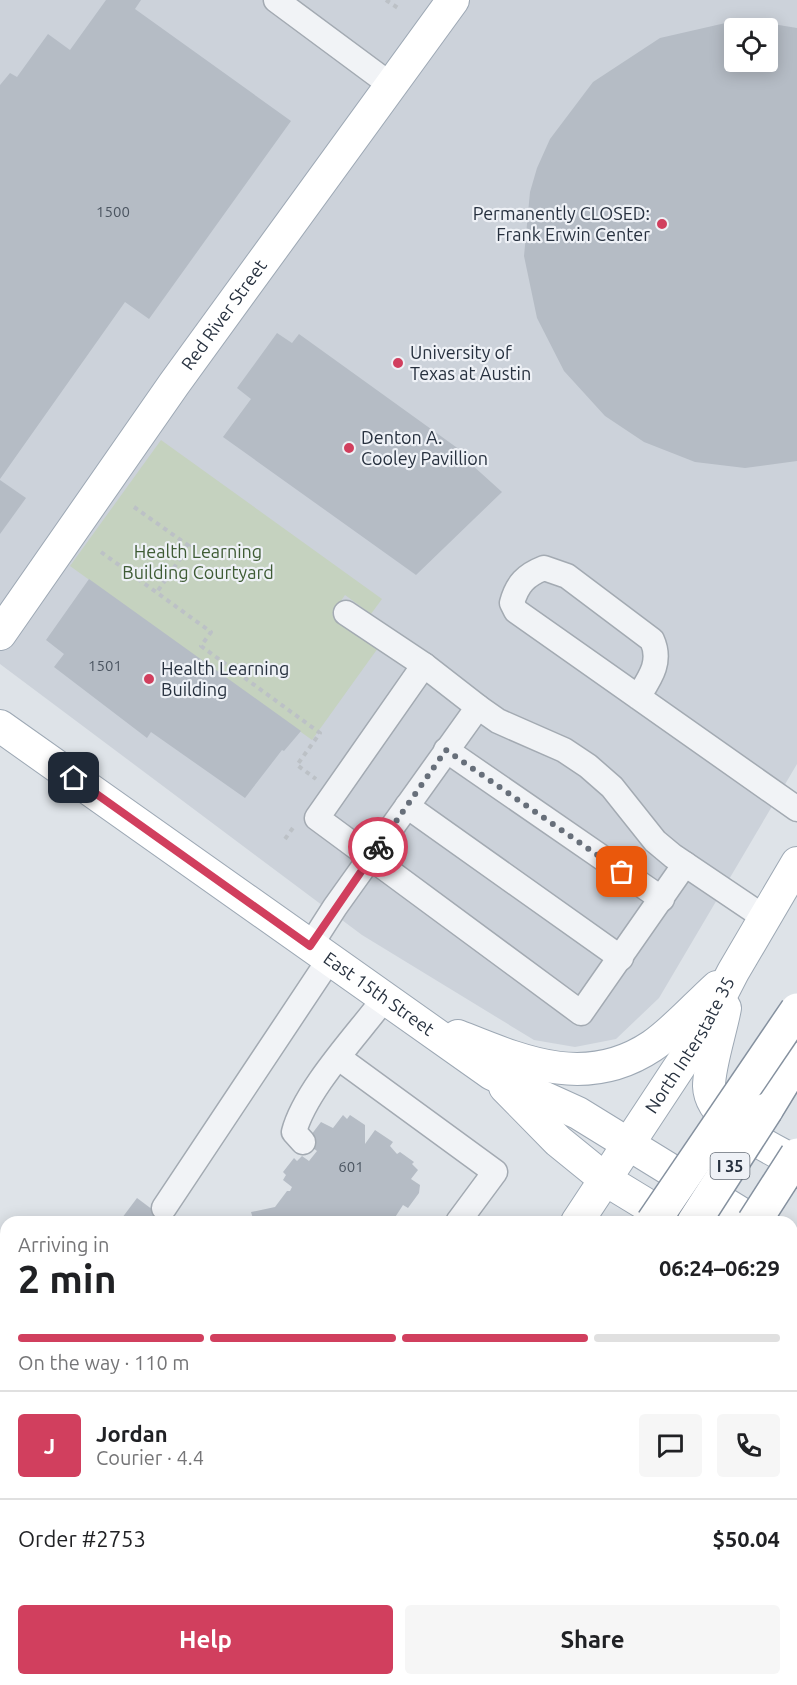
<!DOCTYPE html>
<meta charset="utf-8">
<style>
:root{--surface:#fff;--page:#f6f6f6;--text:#202124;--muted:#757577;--line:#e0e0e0;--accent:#d13f5e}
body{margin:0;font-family:Ubuntu,sans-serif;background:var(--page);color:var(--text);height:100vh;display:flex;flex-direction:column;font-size:22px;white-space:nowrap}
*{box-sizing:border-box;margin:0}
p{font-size:20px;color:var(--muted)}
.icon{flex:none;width:33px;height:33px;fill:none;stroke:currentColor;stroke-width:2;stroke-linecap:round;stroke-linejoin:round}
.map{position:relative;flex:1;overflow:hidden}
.details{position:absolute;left:0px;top:1216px;width:798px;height:470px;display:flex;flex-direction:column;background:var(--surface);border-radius:18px 18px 0 0;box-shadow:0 3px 15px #0003}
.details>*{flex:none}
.controls{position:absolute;left:724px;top:18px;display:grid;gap:12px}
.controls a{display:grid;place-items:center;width:54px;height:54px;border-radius:6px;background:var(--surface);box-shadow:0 3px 15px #0003;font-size:30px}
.pin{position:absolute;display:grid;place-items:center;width:51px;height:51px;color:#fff;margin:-26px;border-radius:12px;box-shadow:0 3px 9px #0006}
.courier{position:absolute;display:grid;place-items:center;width:60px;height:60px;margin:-30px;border:4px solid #d13f5e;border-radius:50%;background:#fff;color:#222;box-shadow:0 2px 8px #0007}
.summary em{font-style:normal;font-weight:600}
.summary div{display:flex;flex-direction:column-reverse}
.summary{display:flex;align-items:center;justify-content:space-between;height:102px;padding:0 18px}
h1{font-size:39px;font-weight:600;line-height:45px}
.bar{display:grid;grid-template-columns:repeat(4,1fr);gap:9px 6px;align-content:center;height:72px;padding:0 18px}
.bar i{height:8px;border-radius:4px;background:var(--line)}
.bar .active{background:var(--accent)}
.bar p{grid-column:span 4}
.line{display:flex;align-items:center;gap:15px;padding:0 18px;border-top:2px solid var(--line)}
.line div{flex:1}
.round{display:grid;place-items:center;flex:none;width:63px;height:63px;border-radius:6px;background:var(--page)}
.action{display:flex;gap:12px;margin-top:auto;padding:12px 18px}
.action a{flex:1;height:69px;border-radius:6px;background:var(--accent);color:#fff;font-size:24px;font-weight:600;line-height:69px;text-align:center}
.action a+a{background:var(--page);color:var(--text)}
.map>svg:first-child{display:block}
.built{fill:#ccd2da;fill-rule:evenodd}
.green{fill:#c5d2bf}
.building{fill:#b5bcc5;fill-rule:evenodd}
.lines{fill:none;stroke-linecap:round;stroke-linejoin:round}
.minor-casing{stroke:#a3aab2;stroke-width:27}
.major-casing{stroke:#9da8b4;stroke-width:34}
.highway-casing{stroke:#85919f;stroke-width:36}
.path{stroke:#bcc1c6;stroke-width:4;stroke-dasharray:4.5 4.5;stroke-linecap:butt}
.minor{stroke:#f1f3f6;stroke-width:24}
.major{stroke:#fff;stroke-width:32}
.highway{stroke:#fff;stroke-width:33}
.highway-bridge-casing{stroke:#85919f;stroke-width:36;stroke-linecap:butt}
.highway-bridge{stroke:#fff;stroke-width:33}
.done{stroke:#676f7a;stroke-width:6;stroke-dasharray:0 10.8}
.route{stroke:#d13f5e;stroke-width:8}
.poi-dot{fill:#d13f5e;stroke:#eef1f6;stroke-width:2}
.labels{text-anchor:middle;stroke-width:4.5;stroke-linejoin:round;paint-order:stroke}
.number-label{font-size:15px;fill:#4a5460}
.shield{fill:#eef1f6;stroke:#636b76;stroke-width:1.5}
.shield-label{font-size:16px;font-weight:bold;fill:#27313f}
.poi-label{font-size:18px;fill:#27313f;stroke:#eef1f6;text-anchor:start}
.street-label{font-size:18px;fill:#27313f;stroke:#eef1f6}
.park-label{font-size:18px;fill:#3e5b34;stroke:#eef1f6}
</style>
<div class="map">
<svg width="797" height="1685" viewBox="0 0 797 1685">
<rect width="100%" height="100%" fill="#dee3e8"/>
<path class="built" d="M0,0h797v764l-138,234 -43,41 -41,8 -41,-7 -172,-105 -362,-271zM735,28h33v34h-33z"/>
<polygon class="green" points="161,440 382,599 371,614 345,595 332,614 378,648 312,740 70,566"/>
<g class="building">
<polygon points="106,0 141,0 135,9 291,121 149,319 125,302 0,479 0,85 10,73 17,77 48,34 70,50"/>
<path d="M743,19l54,9v433l-52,7 -50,-6 -51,-20 -39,-26 -41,-45 -27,-53 -13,-62 6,-64 7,-24 13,-29 43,-57 67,-44zM735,28h33v34h-33z"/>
<polygon points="277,333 292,343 299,334 474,460 471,464 502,492 416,575 223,437 251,399 237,388"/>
<polygon points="0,480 26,498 0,534"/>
<polygon points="89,579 301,731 284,751 282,750 245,798 151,732 147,738 54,667 64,654 46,640"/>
<polygon points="343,1115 347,1119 350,1115 365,1125 365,1144 375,1130 393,1142 390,1146 397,1154 400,1152 414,1162 412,1164 418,1170 411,1179 420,1185 419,1193 408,1208 403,1205 392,1222 254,1222 251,1212 275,1207 287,1191 290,1191 292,1187 283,1180 286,1175 283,1172 294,1158 297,1161 302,1156 309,1161 317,1151 309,1145 311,1135 321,1122 333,1128"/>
<polygon points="137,1198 153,1210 155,1222 119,1222"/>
<polygon points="240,1216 241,1220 246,1219 247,1222 223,1222 222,1219"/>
<polygon points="6,1576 6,1680 194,1680 190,1685 0,1685 0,1585"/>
<polygon points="797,1599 797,1631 792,1637 792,1606"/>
</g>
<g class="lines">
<defs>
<g id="minor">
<polyline points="276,0 392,86"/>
<polyline points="346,613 424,665"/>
<path d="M638,697c12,-19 24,-35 14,-57l-85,-64 -23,-8c-18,7 -27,16 -32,35l4,8 281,198"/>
<polyline points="478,707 424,665 317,818 581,1013 685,864"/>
<polyline points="446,750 662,899"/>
<polyline points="407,806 621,958"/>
<polyline points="310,946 335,907 478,707 498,721 564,750 588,766 612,787 655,841 673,856 765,918"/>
<polyline points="339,1058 495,1172 458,1222"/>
<path d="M303,1142l-9,-10c11,-42 63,-97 90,-133"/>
<polyline points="164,1208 329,960"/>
<polyline points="0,1352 6,1344"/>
<polyline points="719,1680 737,1685"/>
</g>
<g id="major">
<path id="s1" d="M0,634l174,-250 279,-384"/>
<path id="s2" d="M0,726l492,348 86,39 177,109"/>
<path d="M725,1008c-4,22 -16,58 -16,78 1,36 61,61 88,77"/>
<path d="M458,1036c65,26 128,54 194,10 23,-16 44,-40 65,-59"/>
<polyline points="505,1087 558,1141 606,1180 675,1222"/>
<path id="s3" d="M577,1222l124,-188 32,-62 64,-109"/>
<polyline points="792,1295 797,1298"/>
<polyline points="792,1448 797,1440"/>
<polyline points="244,1685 247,1680"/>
<polyline points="645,1685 648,1680"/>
</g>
<g id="highway">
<polyline points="766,1110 797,1059"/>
<polyline points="288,1685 292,1680"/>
<polyline points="328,1685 331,1680"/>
<polyline points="398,1685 401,1680"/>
<polyline points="458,1685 461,1680"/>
<polyline points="532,1685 535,1680"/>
<polyline points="583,1685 588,1680"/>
</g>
</defs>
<use href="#minor" class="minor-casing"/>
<use href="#major" class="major-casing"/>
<use href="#highway" class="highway-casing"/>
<g class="path">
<polyline points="386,0 398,8"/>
<polyline points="134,507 189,546 157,592"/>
<polyline points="101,552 211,632 201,646 320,733 297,765 316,779"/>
<polyline points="285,839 295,825"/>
</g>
<use href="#minor" class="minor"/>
<use href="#major" class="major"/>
<use href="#highway" class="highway"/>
<defs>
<g id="highway-bridge">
<polyline points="653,1222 797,1010"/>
<polyline points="694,1222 766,1110"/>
<polyline points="754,1222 797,1155"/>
<polyline points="792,1254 797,1245"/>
</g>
</defs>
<use href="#highway-bridge" class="highway-bridge-casing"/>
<use href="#highway-bridge" class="highway-bridge"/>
</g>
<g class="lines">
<polyline class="done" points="378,847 446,750 622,872"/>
<polyline class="route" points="74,778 310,946 378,847"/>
</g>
<g class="poi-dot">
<circle cx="662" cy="224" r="6"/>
<circle cx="398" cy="363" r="6"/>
<circle cx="349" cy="448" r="6"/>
<circle cx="149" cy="679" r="6"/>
</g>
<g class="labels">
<g class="number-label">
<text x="113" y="217">1500</text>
<text x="105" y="671">1501</text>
<text x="351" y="1172">601</text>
</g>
<rect class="shield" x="710.5" y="1153" width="39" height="26" rx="4.5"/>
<g class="shield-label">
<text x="730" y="1172">I 35</text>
</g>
<g class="poi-label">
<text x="650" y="220" text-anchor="end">Permanently CLOSED:<tspan x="650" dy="21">Frank Erwin Center</tspan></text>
<text x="410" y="359">University of<tspan x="410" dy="21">Texas at Austin</tspan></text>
<text x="361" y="444">Denton A.<tspan x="361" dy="21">Cooley Pavillion</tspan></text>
<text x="161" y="675">Health Learning<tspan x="161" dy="21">Building</tspan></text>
</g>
<g class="street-label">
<text dy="6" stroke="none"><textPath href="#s1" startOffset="390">Red River Street</textPath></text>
<text dy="6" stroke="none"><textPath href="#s2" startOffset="464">East 15th Street</textPath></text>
<text dy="6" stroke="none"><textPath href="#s3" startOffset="210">North Interstate 35</textPath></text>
</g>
<g class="park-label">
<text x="198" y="558">Health Learning<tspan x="198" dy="21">Building Courtyard</tspan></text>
</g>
</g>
</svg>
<div class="controls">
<a><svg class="icon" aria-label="locate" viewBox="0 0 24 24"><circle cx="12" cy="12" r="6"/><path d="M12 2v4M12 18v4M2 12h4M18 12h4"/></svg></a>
</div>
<div class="pin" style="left:622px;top:872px;background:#ea580c"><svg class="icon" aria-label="bag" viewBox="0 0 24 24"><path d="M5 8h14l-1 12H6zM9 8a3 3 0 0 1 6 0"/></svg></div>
<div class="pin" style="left:74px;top:778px;background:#1f2937"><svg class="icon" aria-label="home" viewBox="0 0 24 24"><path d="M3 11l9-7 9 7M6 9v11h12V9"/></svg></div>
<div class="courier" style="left:378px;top:847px"><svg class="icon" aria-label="bike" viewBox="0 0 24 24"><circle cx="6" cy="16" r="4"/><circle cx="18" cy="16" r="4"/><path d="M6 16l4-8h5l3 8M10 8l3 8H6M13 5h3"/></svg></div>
<section class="details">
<div class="summary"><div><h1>2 min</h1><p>Arriving in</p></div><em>06:24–06:29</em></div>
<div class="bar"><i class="active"></i><i class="active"></i><i class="active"></i><i></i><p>On the way · 110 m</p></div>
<div class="line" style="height:108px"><b class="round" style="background:var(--accent);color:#fff">J</b><div><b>Jordan</b><p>Courier · 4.4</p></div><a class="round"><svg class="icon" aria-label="chat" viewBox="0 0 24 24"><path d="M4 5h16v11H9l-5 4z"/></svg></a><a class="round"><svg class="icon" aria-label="phone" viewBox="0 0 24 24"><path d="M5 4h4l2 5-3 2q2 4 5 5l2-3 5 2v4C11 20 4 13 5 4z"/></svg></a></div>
<div class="line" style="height:78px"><div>Order #2753</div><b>$50.04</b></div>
<div class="action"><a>Help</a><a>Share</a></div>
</section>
</div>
